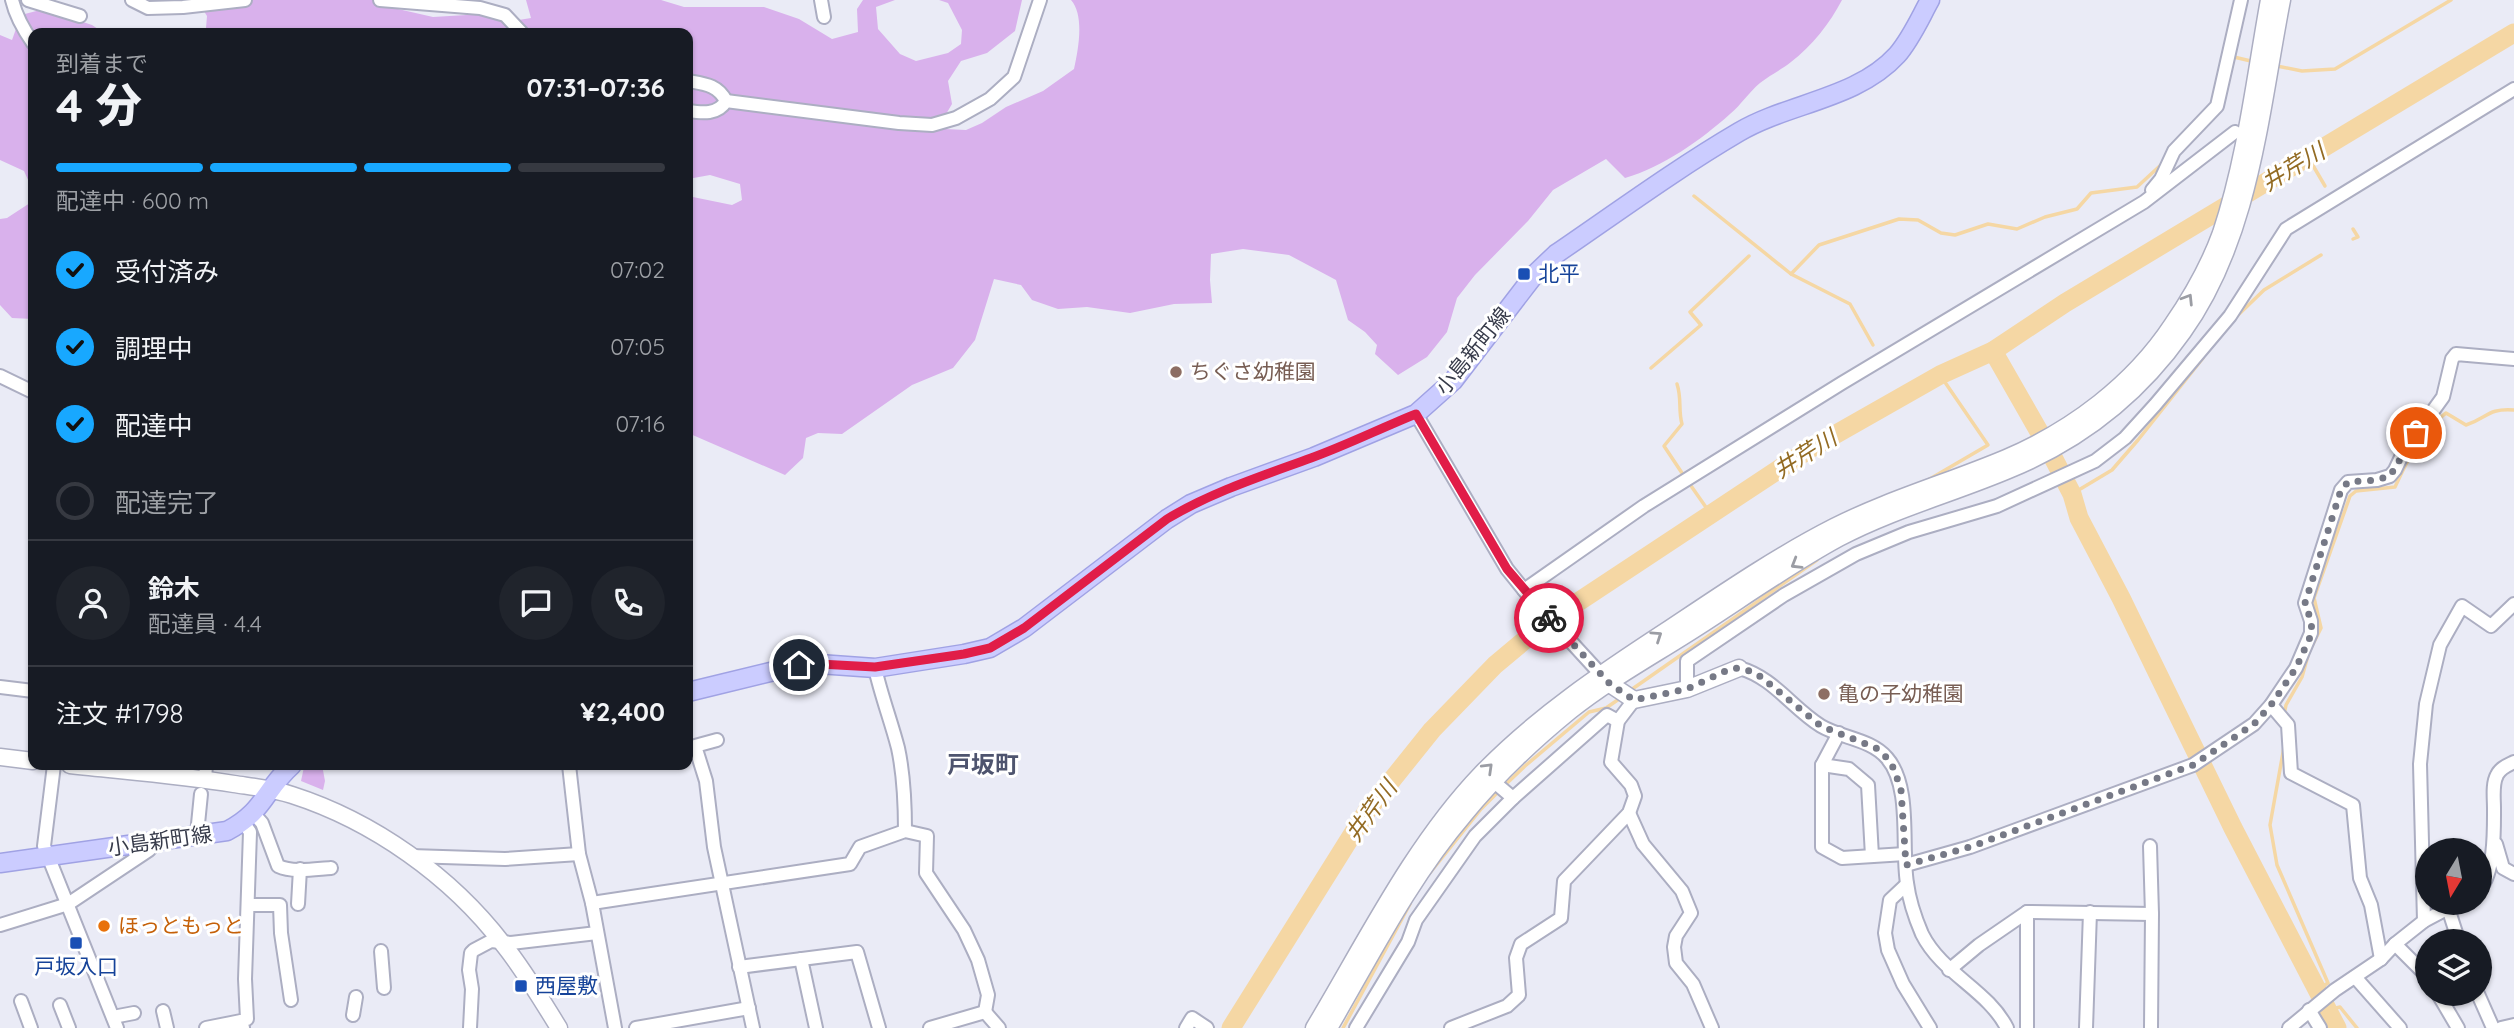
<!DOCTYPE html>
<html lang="ja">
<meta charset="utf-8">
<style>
:root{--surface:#171b24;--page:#20242c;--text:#f1f3f6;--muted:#9ea1a6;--line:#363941;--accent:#18a8ff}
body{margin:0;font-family:Quicksand,"Noto Sans JP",sans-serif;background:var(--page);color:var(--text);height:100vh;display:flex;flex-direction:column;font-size:26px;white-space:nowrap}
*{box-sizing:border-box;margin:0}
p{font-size:23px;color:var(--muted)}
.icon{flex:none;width:38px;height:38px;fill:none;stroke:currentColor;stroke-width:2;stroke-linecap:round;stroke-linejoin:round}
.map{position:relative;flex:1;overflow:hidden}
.details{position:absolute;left:28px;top:28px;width:665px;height:742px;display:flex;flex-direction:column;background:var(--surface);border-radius:14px;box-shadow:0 2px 5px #0004}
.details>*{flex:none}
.needle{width:46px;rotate:190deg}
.tools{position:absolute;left:2415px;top:838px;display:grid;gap:14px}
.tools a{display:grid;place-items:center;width:77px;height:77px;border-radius:50%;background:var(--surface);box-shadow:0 2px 5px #0004;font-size:35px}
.pin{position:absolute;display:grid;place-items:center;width:60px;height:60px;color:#fff;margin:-30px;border:4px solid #fff;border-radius:50%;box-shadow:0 2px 7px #0007}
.courier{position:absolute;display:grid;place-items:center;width:70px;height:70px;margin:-35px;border:5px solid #e11d48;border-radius:50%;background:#fff;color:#222;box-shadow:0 2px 9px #0007}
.summary em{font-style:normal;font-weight:800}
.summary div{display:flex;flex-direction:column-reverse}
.summary{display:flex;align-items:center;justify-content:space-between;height:119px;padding:0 28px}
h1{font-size:46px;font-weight:800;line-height:52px}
.bar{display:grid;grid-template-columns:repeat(4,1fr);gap:10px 7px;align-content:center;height:84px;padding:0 28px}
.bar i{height:9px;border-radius:5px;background:var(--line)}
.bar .current{background:var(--accent)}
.bar p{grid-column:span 4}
.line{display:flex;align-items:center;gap:18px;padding:0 28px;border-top:2px solid var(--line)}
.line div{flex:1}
.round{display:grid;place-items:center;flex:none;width:74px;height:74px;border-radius:37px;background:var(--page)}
ol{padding:0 28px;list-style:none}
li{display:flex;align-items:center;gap:21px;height:77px}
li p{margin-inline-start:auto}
li .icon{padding:7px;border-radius:50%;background:var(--accent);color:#111;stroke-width:4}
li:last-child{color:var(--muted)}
li i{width:38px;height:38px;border:4px solid var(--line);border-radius:50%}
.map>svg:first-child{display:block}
.green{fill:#d9b1ec}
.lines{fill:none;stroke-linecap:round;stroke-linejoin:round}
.stream{stroke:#f5d7a4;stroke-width:3.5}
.river{stroke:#f5d7a4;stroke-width:19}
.minor-casing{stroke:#acaec2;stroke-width:16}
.tertiary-casing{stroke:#acaec2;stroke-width:19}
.secondary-casing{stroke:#a0a2e4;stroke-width:21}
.minor{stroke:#fff;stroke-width:12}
.tertiary{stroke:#fff;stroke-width:16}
.secondary{stroke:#cbccff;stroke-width:18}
.oneway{stroke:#9b9da4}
.done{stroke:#767986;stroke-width:7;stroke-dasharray:0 12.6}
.route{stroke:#e11d48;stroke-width:9}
.transit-dot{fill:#1a4fb4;stroke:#fff;stroke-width:2.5}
.education-dot{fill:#8d6e63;stroke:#fff;stroke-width:2.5}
.food-dot{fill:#e8710a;stroke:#fff;stroke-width:2.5}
.labels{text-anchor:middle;stroke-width:6;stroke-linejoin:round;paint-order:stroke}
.transit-label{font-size:21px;fill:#164399;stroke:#fff;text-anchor:start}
.street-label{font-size:21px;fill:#373b4a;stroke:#fff}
.education-label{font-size:21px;fill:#785e54;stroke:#fff;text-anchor:start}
.food-label{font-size:21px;fill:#c56008;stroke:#fff;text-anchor:start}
.water-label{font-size:23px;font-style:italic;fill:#936b23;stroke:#fff}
.quarter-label{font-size:24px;font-weight:bold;fill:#4e546e;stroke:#fff}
</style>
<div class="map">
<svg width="2514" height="1028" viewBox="0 0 2514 1028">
<rect width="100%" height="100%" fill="#eaebf6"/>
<g class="green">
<path d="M197,0h210l-9,9 35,8 50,-3 23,8 25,-4 -5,-18h135l23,7h80l35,12 33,20 26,-7 -1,-23 6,-9h32l-19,7 2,22 22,25 16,7 32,-8 13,-9 1,-14 -14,-27 -9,-3h83l-7,31 -28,22 -26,8 -13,20 4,23 -13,22 6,3 21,1 16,-7 24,-16 37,-16 31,-22c4,-19 11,-53 -3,-69h771c-12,23 -30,46 -51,62 -10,8 -21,13 -31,21 -11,9 -19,22 -30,31 -29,26 -67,53 -105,64l-19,-19 -53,31 -25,31 -53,54 -18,23 -10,34 -20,25 -29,18 -23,-21 2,-9 -12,-13 -17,-12 -12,-40 -47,-25 -46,-6 -32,5 -1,26 2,23 -38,1 -44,9 -43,-6 -29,2 -26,-9 -11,-15 -27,-6 -19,61 -22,28 -41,17 -70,49 -24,-1 -12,5 -3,20 -18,17 -97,-42v-237l44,9 10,-5 -2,-16 -30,-9 -22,4v-146h-488l6,-5 1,-12z"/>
<polygon points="44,9 92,25 104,33 33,33 33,191 24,171 0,160 0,35 12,40 21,15"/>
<polygon points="33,201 33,319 12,318 0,305 0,219 7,218"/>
<polygon points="313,765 322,765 325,781 323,790 301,781 304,767"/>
</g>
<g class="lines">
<g class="stream">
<polyline points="2232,66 2234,57 2255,62"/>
<polyline points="2277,66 2302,71 2335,69 2451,0"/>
<polyline points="2308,157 2325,186"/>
<polyline points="1694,196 1791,274 1819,245 1899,219 1918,220 1941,233 1955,235 1988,224 2017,229 2045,217 2077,209 2091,193 2137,187 2163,163"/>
<polyline points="2353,239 2358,237 2353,229"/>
<polyline points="1791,274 1850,304 1873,345"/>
<polyline points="2236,317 2264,290 2321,255"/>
<polyline points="1651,368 1701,325 1690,312 1749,256"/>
<path d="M1677,384c5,15 1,26 5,40l-18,22 20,30"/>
<polyline points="1928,480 1988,445 1940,375"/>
<polyline points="1689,483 1710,513"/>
<polyline points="2072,494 2112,470 2138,440 2203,358"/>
<polyline points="1628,692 1817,560"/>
<path d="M2284,715l2,-10 16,-28 7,-25 12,-24 -7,-30 36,-102 6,-5 39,-4c12,-26 27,-57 51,-74l20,12c22,-7 21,-17 48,-15"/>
<polyline points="2284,747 2270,825 2277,865 2328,983 2318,989"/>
<polyline points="1504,786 1525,766 1589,712 1606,708 1622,697"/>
<polyline points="1429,874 1481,809 1499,791"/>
<polyline points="2328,1010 2340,1007 2357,1028"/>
<polyline points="1343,1028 1410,904"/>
</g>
<g class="river">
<polyline points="1993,351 2045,442 2072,494 2079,518 2121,598 2233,828 2337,1028"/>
<polyline points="1231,1028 1367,811 1432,730 1495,665 1526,639 1566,610 1808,450 1940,375 1993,351 2065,303 2514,33"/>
</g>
<defs>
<g id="minor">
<path d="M12,0c4,17 11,29 21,43"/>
<polyline points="28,0 80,16"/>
<polyline points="132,0 148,8 183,7 245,0"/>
<polyline points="380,0 480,8 505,15 522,33"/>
<polyline points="821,0 824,17"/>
<path d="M688,81c17,3 30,4 38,20 -8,14 -24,12 -38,10"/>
<polyline points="726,101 899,123 932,125 956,118 990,99 1014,77 1040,0"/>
<polyline points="2152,190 2161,179 2174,151 2217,106 2241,0"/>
<polyline points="0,376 33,392"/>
<polyline points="1416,414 1507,569 1528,595 1606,680"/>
<polyline points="1524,590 1644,506 1842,383 2144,202 2235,132"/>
<path d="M875,668c6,27 16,53 23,80 5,23 7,59 7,83"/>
<path d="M1739,668c34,9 53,40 82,58 20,12 50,13 66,32 25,29 14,89 20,125 2,16 9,37 15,51 20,40 66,56 85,94"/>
<polyline points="0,687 33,691"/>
<polyline points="1687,689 1687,661 1784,595 1856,554 1909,532 1997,506 2095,461 2125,438 2155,405 2230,316 2286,229 2514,89"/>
<polyline points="2271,705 2288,725 2291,773 2353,805 2360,878 2371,905 2381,959"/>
<polyline points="1839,733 1822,765 1822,847 1842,858 1905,854"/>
<polyline points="717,740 695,746 706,781 714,847 753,1028"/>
<polyline points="54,765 44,846 117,1028"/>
<polyline points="569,765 579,854 592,903 615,1028"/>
<polyline points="1822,765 1849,769 1868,785 1872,856"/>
<polyline points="205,779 206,765"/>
<polyline points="1493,781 1513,798"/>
<polyline points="1629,813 1643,844 1682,891 1691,913 1676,936 1674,947 1676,963 1693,984 1712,1028"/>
<path d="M254,814l8,9 16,43c15,7 37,3 53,2"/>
<polyline points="243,822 250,832 245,979 247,1019"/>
<polyline points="197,834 201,794"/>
<polyline points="2496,844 2503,868 2514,874"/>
<polyline points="2150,846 2152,914 2151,1028"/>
<polyline points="411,856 505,859 579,854"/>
<polyline points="1906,865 1970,847 2193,765 2254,724 2271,705 2296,668 2311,633 2311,621 2305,603 2341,490 2348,482 2377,480 2390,476 2395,470 2404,451 2443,397 2452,359 2456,354 2514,359"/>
<polyline points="1907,884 1890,900 1885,933 1888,950 1903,984 1930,1028"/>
<path d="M2480,889c15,-18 14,-59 14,-81 0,-10 -2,-24 3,-33 3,-7 11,-10 17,-13"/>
<polyline points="592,903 850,864 860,847 905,831 927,836 926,873 964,930 978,960 988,995 985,1012"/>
<polyline points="298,904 300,869"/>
<polyline points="249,905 280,905 281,933 291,1000"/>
<polyline points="2448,908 2459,942"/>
<polyline points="2424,921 2420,764 2426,704 2440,645 2462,606 2491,626 2514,604"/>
<polyline points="0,925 68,904 149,850 156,842"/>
<polyline points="2395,944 2427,976"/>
<polyline points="381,951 384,988"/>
<polyline points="801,959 816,1028"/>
<polyline points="739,967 857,952 879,1028"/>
<polyline points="1949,970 1979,945 2027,912 2152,914"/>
<polyline points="2355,977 2400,1028"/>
<polyline points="2438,994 2458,1028"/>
<polyline points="2478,994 2493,1028"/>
<polyline points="21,1001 31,1028"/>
<polyline points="60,1005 69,1028"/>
<polyline points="2309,1010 2320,1028"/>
<polyline points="163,1011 167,1028"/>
<polyline points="985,1012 999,1028"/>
<polyline points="353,1015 356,997"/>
<polyline points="113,1017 134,1013"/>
<polyline points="206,1028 241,1021 243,1028"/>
<polyline points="470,1028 472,989 469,970 471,953 474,950 491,941 511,943 597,933"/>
<polyline points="636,1028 749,1008"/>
<polyline points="930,1028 985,1012"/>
<polyline points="1186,1028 1192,1018 1207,1028"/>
<polyline points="1356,1028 1408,942 1416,920 1475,836 1513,798 1607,715 1618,721"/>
<polyline points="1451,1028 1507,1006 1519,995 1516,958 1521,944 1561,918 1564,881 1629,813 1635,796 1631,785 1611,762 1618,721 1634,700"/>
<polyline points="2027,1028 2027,912"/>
<polyline points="2086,1028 2090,912"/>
<polyline points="2289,1028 2335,990 2381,959 2395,944 2424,921 2458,903"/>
<polyline points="2501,1028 2514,1025"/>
</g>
<g id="tertiary">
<polyline points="1610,684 1634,700 1687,689 1739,668"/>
<polyline points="0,757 33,761"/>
<path d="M70,765c55,6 110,10 164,19 20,3 40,5 58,11 81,26 159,81 211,149 21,26 38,55 56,84"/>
<path d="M1314,1028c51,-85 99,-183 167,-254 56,-58 122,-102 188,-145 54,-36 108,-73 165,-102 55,-28 115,-45 172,-69 66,-28 127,-74 166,-133 20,-29 37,-59 49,-92 25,-75 34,-156 48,-233"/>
<path d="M1329,1028c42,-72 81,-150 135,-213 31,-38 68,-73 106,-104 40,-32 88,-58 131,-86 45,-29 90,-61 138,-87 55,-29 116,-45 172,-69 70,-29 129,-76 172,-137 68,-95 77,-220 99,-332"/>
</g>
<g id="secondary">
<path d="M688,692l111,-27 20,-1 56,4 89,-14 26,-6 34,-20 143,-109 24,-15 40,-17 83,-30 102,-43 37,-33 82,-107 21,-20c60,-41 120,-85 183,-122 49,-29 118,-33 158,-77 14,-16 23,-37 33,-55"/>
<path d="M0,863l227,-32c38,-20 37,-41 65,-66"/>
</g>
</defs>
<use href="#minor" class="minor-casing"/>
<use href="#tertiary" class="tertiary-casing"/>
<use href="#secondary" class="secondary-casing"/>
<use href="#minor" class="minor"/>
<use href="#tertiary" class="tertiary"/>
<use href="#secondary" class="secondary"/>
</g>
<defs><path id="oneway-chevron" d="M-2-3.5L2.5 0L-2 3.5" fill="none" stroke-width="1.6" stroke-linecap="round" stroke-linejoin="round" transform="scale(1.75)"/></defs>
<g class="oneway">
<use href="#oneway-chevron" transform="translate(2188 299) rotate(-58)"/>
<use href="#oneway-chevron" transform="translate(1796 564) rotate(149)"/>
<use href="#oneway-chevron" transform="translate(1657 636) rotate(-34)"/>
<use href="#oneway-chevron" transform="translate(1488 768) rotate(-44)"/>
</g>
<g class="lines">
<polyline class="done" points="1549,618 1610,684 1634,700 1687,689 1730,669 1739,668 1756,673 1821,726 1876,748 1887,758 1894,769 1901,790 1906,865 1970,847 2193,765 2254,724 2271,705 2296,668 2312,633 2311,621 2305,603 2341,490 2348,482 2376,480 2390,476 2416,433"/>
<path class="route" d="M799,665l20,-1 56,3 89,-13 26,-6 34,-20 143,-109c45,-27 95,-43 144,-61 36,-13 70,-30 105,-44l91,155 42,49"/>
</g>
<g class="transit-dot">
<rect x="1517" y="267" width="14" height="14" rx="3.5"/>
<rect x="69" y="936" width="14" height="14" rx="3.5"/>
<rect x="514" y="979" width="14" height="14" rx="3.5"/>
</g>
<g class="education-dot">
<circle cx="1176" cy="372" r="7"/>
<circle cx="1824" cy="694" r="7"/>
</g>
<circle class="food-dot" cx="104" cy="926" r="7"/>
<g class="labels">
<g class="transit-label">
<text x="1538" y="281">北平</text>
<text x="76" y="974" text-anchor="middle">戸坂入口</text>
<text x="535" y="993">西屋敷</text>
</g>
<g class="street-label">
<text transform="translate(1473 351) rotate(-51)" y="7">小島新町線</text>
<text transform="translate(160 841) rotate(-8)" y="7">小島新町線</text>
</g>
<g class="education-label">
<text x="1190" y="379">ちぐさ幼稚園</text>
<text x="1838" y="701">亀の子幼稚園</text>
</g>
<g class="food-label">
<text x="118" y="933">ほっともっと</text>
</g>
<g class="water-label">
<text transform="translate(2293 167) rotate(-31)" y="8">井芹川</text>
<text transform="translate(1805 454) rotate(-32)" y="8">井芹川</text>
<text transform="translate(1371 811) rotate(-54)" y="8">井芹川</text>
</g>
<g class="quarter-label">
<text x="983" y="773">戸坂町</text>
</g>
</g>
</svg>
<div class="tools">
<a><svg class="needle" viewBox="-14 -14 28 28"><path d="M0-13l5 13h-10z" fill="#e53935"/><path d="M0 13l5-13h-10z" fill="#9ea1a6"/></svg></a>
<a><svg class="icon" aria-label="layers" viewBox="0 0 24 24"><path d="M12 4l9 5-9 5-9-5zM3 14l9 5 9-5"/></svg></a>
</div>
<div class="pin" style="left:2416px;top:433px;background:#ea580c"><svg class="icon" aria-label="bag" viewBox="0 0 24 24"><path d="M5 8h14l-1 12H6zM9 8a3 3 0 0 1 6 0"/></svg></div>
<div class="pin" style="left:799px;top:665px;background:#1f2937"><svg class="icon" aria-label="home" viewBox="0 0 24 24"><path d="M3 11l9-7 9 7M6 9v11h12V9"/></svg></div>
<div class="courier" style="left:1549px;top:618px"><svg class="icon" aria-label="bike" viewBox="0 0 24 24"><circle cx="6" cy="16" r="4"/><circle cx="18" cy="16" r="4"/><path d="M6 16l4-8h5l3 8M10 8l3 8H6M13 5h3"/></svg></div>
<section class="details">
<div class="summary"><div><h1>4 分</h1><p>到着まで</p></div><em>07:31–07:36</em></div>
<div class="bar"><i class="current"></i><i class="current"></i><i class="current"></i><i></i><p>配達中 · 600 m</p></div>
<ol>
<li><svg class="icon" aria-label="check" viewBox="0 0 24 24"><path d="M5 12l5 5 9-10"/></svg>受付済み<p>07:02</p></li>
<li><svg class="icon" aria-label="check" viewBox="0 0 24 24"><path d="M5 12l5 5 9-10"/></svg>調理中<p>07:05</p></li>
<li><svg class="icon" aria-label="check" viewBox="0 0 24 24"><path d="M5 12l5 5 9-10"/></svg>配達中<p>07:16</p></li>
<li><i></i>配達完了</li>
</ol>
<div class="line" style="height:126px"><a class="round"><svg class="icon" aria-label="person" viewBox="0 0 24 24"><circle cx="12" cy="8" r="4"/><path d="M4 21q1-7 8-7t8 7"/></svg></a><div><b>鈴木</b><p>配達員 · 4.4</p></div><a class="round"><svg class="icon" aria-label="chat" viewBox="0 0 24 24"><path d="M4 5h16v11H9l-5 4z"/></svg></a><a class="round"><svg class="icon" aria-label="phone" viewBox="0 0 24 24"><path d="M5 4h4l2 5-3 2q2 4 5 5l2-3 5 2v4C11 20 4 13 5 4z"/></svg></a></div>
<div class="line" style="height:91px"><div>注文 #1798</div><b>¥2,400</b></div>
</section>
</div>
